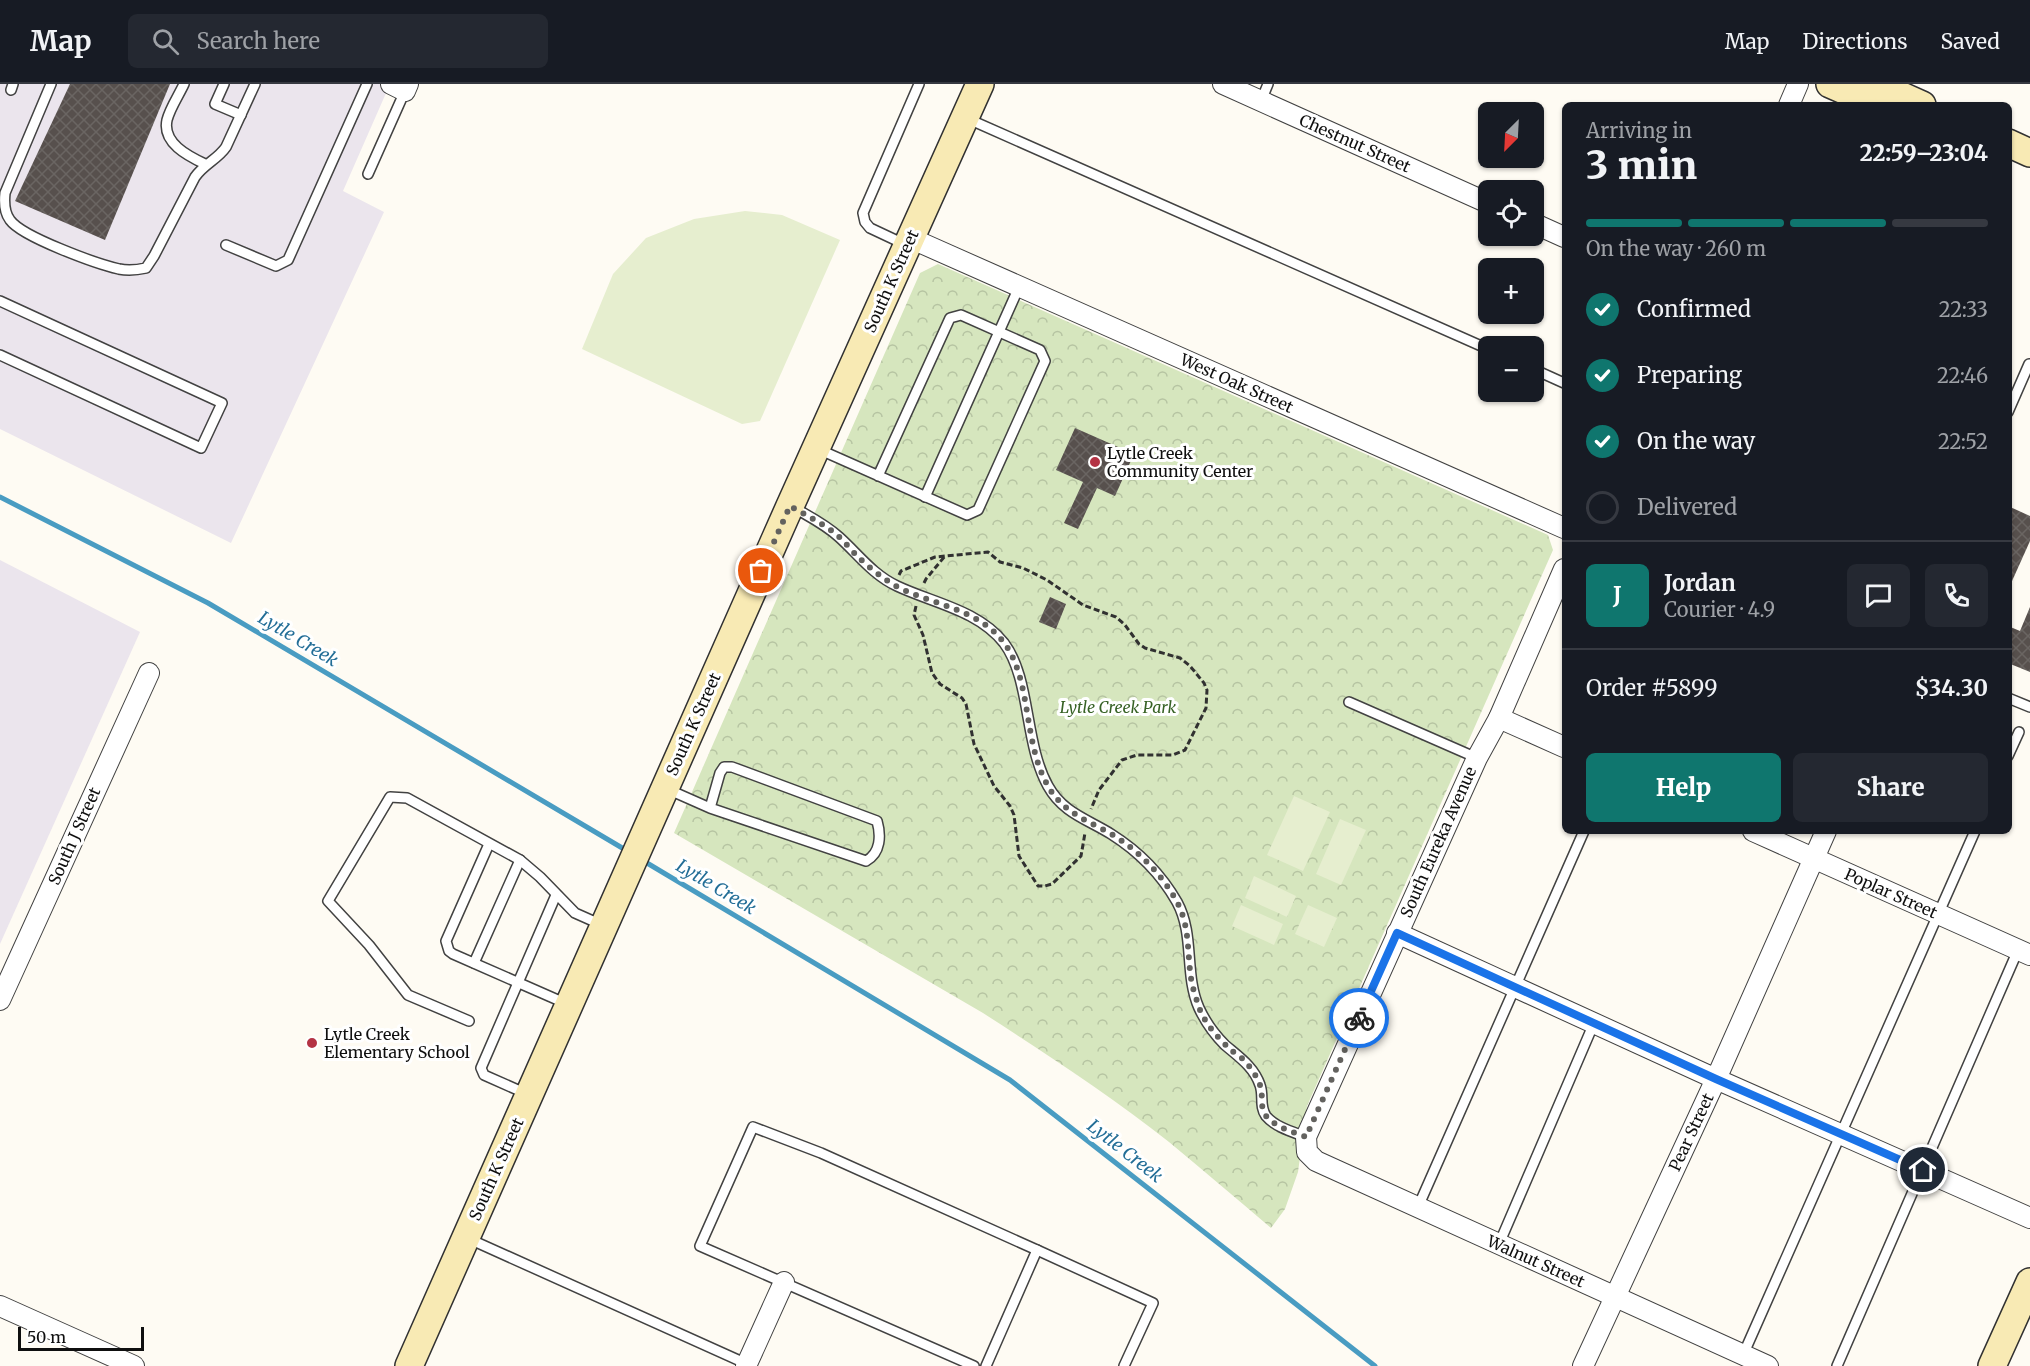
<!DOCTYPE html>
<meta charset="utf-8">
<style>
:root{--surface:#171b24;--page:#242831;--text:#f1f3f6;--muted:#9ea1a6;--line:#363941;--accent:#0f766e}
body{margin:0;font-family:Merriweather,serif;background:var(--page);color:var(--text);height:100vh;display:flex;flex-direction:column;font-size:22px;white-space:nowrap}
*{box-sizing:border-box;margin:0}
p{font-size:20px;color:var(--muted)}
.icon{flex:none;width:33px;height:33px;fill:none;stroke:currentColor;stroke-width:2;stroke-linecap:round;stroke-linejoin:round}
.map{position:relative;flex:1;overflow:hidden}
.sheet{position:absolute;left:1562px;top:18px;width:450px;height:732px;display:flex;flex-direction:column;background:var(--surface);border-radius:9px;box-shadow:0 2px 4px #0004}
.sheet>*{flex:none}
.needle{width:39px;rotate:204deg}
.tools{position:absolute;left:1478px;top:18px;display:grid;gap:12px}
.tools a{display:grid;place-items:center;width:66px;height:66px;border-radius:9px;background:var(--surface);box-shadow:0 2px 4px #0004;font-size:30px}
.scale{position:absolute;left:18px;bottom:15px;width:126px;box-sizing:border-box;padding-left:6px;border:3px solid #0f0f0f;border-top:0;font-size:16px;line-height:21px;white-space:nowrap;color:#0f0f0f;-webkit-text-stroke:4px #fff;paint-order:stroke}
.pin{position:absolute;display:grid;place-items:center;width:51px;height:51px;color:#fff;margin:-26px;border:3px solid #fff;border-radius:50%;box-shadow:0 2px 6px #0007}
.courier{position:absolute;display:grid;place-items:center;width:60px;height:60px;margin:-30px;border:4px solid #1a73e8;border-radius:50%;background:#fff;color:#222;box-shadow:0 2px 8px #0007}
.overview em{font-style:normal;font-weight:800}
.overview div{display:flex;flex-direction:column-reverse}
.overview{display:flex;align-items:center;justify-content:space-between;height:102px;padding:0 24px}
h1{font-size:39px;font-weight:800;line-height:45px}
.bar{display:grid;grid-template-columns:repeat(4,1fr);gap:9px 6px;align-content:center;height:72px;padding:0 24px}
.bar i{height:8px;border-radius:4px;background:var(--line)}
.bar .selected{background:var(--accent)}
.bar p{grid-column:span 4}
.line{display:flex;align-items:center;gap:15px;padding:0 24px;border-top:2px solid var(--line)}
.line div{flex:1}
.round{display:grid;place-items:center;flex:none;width:63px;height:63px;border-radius:9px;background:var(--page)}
ol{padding:0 24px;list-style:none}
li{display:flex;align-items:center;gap:18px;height:66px}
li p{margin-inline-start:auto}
li .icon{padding:6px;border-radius:50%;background:var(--accent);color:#fff;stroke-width:4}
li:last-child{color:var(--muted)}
li i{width:33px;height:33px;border:3px solid var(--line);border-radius:50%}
.action{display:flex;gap:12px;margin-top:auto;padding:12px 24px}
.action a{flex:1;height:69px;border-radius:9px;background:var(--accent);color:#fff;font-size:24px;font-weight:800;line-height:69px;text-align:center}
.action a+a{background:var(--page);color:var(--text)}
header{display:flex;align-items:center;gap:36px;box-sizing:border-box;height:84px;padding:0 30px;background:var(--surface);border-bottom:2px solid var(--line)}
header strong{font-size:28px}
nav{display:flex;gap:33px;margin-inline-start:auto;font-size:21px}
.search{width:420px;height:54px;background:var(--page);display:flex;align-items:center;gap:15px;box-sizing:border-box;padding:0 21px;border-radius:9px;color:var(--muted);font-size:22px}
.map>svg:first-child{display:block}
.industrial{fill:#ebe5ed}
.park{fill:url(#park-crowns)}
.pitch{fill:#e6eecf}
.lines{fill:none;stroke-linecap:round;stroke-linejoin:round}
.stream{stroke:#499cc2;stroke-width:5}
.building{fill:url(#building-cross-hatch)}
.lane-casing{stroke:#424242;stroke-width:12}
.street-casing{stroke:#424242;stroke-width:22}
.secondary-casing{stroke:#313131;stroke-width:30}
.path{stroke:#313131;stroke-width:3;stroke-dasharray:6 3;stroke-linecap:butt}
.lane{stroke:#fff;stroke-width:9}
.street{stroke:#fff;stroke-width:20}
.secondary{stroke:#f8eab4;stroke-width:27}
.done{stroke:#63625f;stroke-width:6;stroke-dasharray:0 10.8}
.route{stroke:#1a73e8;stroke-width:8}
.poi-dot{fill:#b43344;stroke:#fff;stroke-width:2}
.labels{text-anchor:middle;stroke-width:6;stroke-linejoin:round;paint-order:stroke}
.street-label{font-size:16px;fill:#0f0f0f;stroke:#fff}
.poi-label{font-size:16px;fill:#0f0f0f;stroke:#fff;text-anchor:start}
.park-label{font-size:16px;font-style:italic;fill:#376225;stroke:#fff}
.water-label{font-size:18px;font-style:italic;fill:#236e97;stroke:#fff}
</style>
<header>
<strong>Map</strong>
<div class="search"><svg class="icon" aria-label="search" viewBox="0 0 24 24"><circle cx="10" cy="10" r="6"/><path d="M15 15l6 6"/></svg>Search here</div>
<nav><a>Map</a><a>Directions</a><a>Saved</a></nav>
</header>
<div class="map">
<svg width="2030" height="1282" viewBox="0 0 2030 1282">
<defs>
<pattern id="park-crowns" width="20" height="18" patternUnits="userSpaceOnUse" patternTransform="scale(1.5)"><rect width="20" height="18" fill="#d6e6be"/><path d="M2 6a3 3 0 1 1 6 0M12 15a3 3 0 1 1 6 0" fill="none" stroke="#b6c4a2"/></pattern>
<pattern id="building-cross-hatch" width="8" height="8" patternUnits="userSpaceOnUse" patternTransform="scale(1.5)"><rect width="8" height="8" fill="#57504d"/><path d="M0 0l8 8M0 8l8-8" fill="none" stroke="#6a6562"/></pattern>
</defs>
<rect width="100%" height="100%" fill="#fefbf3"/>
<g class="industrial">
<polygon points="0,0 390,0 343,107 384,128 231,459 0,345"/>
<polygon points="0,476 140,548 0,860"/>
</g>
<path class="park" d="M938,180l610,271 5,15 -246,556 -9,66 -13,37 -14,19c-34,-29 -68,-58 -102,-86 -59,-47 -123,-88 -186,-129l-309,-180 246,-560z"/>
<g class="pitch">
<polygon points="745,127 782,131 840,156 760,337 742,340 582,265 613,190 646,154 694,135"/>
<polygon points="1294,712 1330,728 1303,787 1267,771"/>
<polygon points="1340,735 1366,746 1341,801 1316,790"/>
<polygon points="1254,792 1296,812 1287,833 1245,814"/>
<polygon points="1241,821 1283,840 1274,861 1232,842"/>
<polygon points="1308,821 1337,834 1324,863 1295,850"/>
</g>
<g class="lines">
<g class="stream">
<polyline points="0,413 208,519 629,768"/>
<polyline points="642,776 1010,996 1375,1282"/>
</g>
</g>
<g class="building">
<polygon points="70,0 170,0 105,156 15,117"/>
<polygon points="1075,344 1134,370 1115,412 1097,404 1078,445 1064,439 1083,398 1056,386"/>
<polygon points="2008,422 2030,432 2030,457 2008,506"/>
<polygon points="1050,513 1066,520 1056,545 1039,538"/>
<polygon points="2030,523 2030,588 2008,579 2008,542 2020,547"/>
</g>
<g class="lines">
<defs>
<g id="lane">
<path d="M51,0l-46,109c-1,9 -1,19 5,27 12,17 87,44 109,49 10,2 18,1 27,-1l8,-12 41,-79c9,-13 23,-18 31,-30l29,-63"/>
<path d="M184,0c-5,11 -14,24 -17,36 -5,23 21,36 38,44"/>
<polyline points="224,0 215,20 241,31"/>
<polyline points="11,6 13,0"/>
<polyline points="1261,17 1268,0"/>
<polyline points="966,34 1488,265"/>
<polyline points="368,90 405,7"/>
<polyline points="904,160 870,144 865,138 863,129 919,0"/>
<polyline points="226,161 276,182 288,176 367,0"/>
<polyline points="0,217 222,319 201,364 0,271"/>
<polyline points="1533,285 1564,299"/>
<polyline points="2008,328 2029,280"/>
<polyline points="818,365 967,431 978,426 1045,277 1040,266 961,231 950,234 878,392"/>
<polyline points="925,413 1019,203"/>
<path d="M793,423c15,9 32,17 46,30 19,17 34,38 58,49 36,17 81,24 107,57 27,36 20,100 44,143 15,27 39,33 63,48 27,17 50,40 66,68 18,33 7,72 22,106 6,13 16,27 26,37 14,12 29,22 35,40 4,11 -1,21 6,31 9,11 27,16 40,21"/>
<polyline points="2008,614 2030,623"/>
<polyline points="1349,618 1477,674"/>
<polyline points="2008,672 2019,648"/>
<path d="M667,705l43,19 156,53c15,-8 15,-26 11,-40l-145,-54h-8l-4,6 -10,35"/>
<polyline points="489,760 446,857 449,867 453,870 567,920"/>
<polyline points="474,879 520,776"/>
<polyline points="469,937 408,911 369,861 328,817 390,713 407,714 520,776 540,793 575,829 602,841"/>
<polyline points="527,1010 484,991 481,984 556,811"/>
<polyline points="1418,1123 1584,747"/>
<polyline points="467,1154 747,1280"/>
<polyline points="1499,1160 1594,939"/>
<polyline points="1037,1166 1153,1219 1124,1282"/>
<polyline points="1743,1271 1975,747"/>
<polyline points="974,1282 700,1162 753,1043 821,1069 1037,1166 986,1282"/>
<polyline points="1837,1282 2018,866"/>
</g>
<g id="street">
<polyline points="391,0 405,7 408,0"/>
<polyline points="1223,0 1488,119"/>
<polyline points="1789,21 1798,0"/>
<polyline points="1533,139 1564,153"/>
<polyline points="910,154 1564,444"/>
<polyline points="1564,485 1499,634 1477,674 1306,1053 1307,1068 1316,1077 1768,1282"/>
<polyline points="1499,634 1564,663"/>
<polyline points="1753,747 2030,871"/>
<polyline points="1397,849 1716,995 2030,1134"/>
<polyline points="0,916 149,589"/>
<polyline points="0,1222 134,1282"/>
<polyline points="746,1282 784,1198"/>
<polyline points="1583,1282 1716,995 1826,747"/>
</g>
<g id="secondary">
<polyline points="1830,0 1878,21"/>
<polyline points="1875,0 1922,21"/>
<polyline points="2008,59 2030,69"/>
<polyline points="409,1282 790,422 980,0"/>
<polyline points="1992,1282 2030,1198"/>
</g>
</defs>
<use href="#lane" class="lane-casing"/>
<use href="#street" class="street-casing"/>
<use href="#secondary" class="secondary-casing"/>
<g class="path">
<polyline points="899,491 901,487 935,473 988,468 1000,478 1023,484 1047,496 1083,521 1116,533 1125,541 1139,560 1145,564 1180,574 1190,582 1204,599 1207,606 1206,624 1185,666 1173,671 1137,671 1122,676 1099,706 1091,725"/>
<polyline points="924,499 926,495 945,472"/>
<polyline points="916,522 914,531 923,551 932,589 940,600 962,614 966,620 974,660 994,702 1010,722 1014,731 1019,772 1038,802 1045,802 1052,800 1081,772 1085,749"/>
</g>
<use href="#lane" class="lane"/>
<use href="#street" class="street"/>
<use href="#secondary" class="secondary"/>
</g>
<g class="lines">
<path class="done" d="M761,487l29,-65c16,9 32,17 46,28 8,7 15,16 22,23 11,10 23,20 36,28 36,20 85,23 111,59 27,38 18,99 43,142 13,24 37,34 60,46 28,16 54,42 69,70 13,24 10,50 14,76 1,8 4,17 7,26 5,18 20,34 34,47 6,4 13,9 17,15 4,5 9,13 11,19 4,11 -1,21 6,31 9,11 27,16 40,21l53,-119"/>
<polyline class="route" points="1359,934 1397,849 1716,995 1923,1086"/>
</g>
<g class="poi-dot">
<circle cx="1095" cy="378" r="6"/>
<circle cx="312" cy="959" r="6"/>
</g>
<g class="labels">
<g class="street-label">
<text transform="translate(1355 59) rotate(24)" y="6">Chestnut Street</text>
<text transform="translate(891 197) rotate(-66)" y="6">South K Street</text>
<text transform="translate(1237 299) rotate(24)" y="6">West Oak Street</text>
<text transform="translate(693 640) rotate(-66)" y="6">South K Street</text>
<text transform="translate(74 752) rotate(-66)" y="6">South J Street</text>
<text transform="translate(1438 758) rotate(-66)" y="6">South Eureka Avenue</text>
<text transform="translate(1891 809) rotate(24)" y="6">Poplar Street</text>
<text transform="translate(1691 1048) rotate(-65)" y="6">Pear Street</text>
<text transform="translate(496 1085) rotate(-66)" y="6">South K Street</text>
<text transform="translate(1536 1177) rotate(24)" y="6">Walnut Street</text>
</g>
<g class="poi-label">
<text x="1107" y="375">Lytle Creek<tspan x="1107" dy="18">Community Center</tspan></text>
<text x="324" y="956">Lytle Creek<tspan x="324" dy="18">Elementary School</tspan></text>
</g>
<g class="park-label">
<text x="1118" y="629">Lytle Creek Park</text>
</g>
<g class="water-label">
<text transform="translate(298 555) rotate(31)" y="6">Lytle Creek</text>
<text transform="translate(716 803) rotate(31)" y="6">Lytle Creek</text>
<text transform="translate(1125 1067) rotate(38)" y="6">Lytle Creek</text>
</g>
</g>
</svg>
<div class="tools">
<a><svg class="needle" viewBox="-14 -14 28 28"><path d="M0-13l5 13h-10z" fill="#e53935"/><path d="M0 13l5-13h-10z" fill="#9ea1a6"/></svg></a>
<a><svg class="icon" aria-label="locate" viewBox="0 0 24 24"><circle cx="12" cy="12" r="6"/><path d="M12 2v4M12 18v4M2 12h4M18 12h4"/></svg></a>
<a>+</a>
<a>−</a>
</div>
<div class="scale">50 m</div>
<div class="pin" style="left:761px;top:487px;background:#ea580c"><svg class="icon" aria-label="bag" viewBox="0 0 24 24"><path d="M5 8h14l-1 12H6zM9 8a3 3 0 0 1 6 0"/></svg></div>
<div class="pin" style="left:1923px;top:1086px;background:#1f2937"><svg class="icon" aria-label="home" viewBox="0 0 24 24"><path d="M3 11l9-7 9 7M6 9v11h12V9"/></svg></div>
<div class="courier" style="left:1359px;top:934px"><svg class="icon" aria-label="bike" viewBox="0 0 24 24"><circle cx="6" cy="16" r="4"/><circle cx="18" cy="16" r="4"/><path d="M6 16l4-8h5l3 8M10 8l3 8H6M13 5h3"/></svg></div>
<section class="sheet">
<div class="overview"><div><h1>3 min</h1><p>Arriving in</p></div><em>22:59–23:04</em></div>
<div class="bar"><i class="selected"></i><i class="selected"></i><i class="selected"></i><i></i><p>On the way · 260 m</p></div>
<ol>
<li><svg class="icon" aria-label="check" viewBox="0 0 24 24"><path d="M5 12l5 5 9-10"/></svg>Confirmed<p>22:33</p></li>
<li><svg class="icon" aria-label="check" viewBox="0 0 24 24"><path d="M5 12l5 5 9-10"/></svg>Preparing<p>22:46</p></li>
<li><svg class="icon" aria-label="check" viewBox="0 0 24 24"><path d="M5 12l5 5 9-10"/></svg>On the way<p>22:52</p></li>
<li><i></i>Delivered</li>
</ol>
<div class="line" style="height:108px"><b class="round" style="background:var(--accent);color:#fff">J</b><div><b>Jordan</b><p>Courier · 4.9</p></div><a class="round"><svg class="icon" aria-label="chat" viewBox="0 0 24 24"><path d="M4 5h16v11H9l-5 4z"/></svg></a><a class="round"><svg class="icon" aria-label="phone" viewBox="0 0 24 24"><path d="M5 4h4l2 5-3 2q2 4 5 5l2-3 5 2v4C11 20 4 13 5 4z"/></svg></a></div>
<div class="line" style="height:78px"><div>Order #5899</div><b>$34.30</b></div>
<div class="action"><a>Help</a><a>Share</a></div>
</section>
</div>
